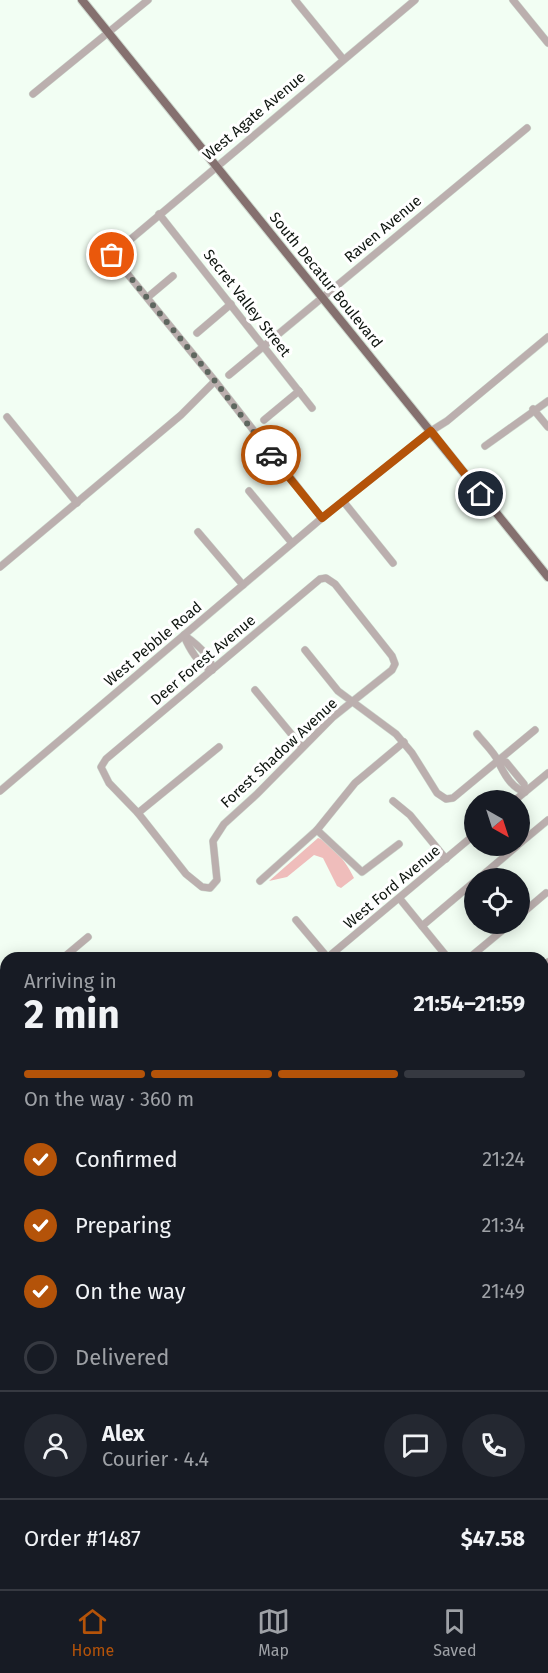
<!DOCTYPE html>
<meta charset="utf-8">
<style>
:root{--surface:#171b24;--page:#242831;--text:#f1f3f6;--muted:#9ea1a6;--line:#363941;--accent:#b45309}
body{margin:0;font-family:"Fira Sans",sans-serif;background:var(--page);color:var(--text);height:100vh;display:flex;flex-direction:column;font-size:22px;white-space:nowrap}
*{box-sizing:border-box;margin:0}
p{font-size:20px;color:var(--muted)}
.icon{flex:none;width:33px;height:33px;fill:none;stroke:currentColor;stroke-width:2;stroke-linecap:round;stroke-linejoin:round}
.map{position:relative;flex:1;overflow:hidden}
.panel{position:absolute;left:0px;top:952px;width:549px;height:638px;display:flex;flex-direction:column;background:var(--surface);border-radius:18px 18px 0 0;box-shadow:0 3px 15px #0003}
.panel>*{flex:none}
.needle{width:39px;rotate:141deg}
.buttons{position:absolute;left:464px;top:790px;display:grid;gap:12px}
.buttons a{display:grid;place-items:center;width:66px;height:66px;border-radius:50%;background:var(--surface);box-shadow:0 3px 15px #0003;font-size:30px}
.pin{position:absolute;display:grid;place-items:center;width:51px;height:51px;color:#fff;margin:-26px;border:3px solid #fff;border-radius:50%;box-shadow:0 2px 6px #0007}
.courier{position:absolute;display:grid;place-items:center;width:60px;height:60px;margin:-30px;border:4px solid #b45309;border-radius:50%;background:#fff;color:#222;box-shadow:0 2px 8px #0007}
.headline em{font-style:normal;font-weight:700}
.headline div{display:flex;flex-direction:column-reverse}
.headline{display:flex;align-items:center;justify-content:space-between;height:102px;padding:0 24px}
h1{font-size:39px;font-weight:700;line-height:45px}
.bar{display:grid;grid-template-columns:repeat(4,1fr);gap:9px 6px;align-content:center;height:72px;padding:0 24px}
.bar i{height:8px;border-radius:4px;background:var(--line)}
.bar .current{background:var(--accent)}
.bar p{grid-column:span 4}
.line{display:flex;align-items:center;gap:15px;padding:0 24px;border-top:2px solid var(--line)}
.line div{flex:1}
.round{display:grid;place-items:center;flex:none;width:63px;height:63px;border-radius:32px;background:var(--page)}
ol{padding:0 24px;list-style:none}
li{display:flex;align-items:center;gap:18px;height:66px}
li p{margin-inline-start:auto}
li .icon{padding:6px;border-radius:50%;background:var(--accent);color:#fff;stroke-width:4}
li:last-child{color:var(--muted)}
li i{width:33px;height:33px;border:3px solid var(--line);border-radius:50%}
.tab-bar{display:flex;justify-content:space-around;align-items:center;height:84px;border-top:2px solid var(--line);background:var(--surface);font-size:16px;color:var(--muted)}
.tab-bar a{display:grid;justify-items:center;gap:3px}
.tab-bar .current{color:var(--accent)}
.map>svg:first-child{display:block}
.green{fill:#efbdbb}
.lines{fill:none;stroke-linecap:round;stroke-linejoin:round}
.minor-casing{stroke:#ced9cf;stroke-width:8}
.major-casing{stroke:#ced9cf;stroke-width:10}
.highway-casing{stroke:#ced9cf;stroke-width:12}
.minor{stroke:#bbafae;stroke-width:7}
.major{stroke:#85706f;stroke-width:8}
.highway{stroke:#725a59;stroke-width:10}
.done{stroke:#5e675f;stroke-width:6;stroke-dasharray:0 10.8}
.route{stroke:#b45309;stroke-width:8}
.labels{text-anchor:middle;stroke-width:6;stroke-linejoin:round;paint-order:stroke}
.street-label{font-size:15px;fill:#0e150f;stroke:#fff}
</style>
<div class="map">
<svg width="548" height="1589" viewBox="0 0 548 1589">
<rect width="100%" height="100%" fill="#f2fef3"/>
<path class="green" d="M318,838c14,4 30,27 36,40l-13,10 -4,-2 -14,-28 -9,-3 -27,22 -18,4z"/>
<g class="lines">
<defs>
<g id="minor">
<polyline points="295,0 343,59"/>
<polyline points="513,0 548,43"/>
<polyline points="33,94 148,0"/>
<polyline points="159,214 312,408"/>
<polyline points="148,297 173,276"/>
<polyline points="197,333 231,304"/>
<polyline points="229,375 527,128"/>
<polyline points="533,409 548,427"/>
<polyline points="7,417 77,503"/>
<polyline points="264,420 299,391"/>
<polyline points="485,446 548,401"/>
<polyline points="249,491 292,543"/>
<polyline points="343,501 393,563"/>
<polyline points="322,518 215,381 112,255 415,0"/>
<polyline points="198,532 243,585"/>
<polyline points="0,567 181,415 215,381"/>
<polygon points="326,578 335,584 392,656 395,664 392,670 333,717 257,794 224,824 213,841 217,880 210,888 202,887 186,874 138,813 109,783 101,767 106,759 320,579"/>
<path d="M184,635c10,7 29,21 28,35"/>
<path d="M184,636c5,12 15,30 28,34"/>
<polyline points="305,650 338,691 396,734 412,753 437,793 446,799 453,798 535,730"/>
<polyline points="255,690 302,747"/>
<path d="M477,734c6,8 17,18 21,27 5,11 13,27 27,31l-1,-8 -18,-22 -8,-1"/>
<polyline points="0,791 322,518 431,431 447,421 548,337"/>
<polyline points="393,801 410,815 446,859"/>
<polyline points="514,801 548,773"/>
<polyline points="138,813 219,747"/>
<polyline points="317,830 362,872 399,844"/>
<polyline points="519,844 548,820"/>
<polyline points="478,879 517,846"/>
<polyline points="260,881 317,830 355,783 404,742"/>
<polyline points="400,899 448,958"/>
<polyline points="519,916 546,893"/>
<polyline points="296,920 328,958"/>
<polyline points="422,926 474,882"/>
<polyline points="63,958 88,937"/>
<polyline points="327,958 474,835"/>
<polyline points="469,958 510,924"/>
<polyline points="543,966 548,962"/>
<polyline points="0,978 6,985"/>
<polyline points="0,1014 6,1008"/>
<polyline points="543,1076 548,1083"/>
<polyline points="0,1239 6,1234"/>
<polyline points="547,1247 548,1247"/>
<polyline points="543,1337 548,1344"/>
<polyline points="543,1444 548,1440"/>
<polyline points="0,1463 6,1458"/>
<polyline points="0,1516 6,1524"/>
<polyline points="53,1584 57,1589"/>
<polyline points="511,1584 516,1589"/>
<polyline points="106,1589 112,1584"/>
</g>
<polyline id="major" points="82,0 548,577"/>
<g id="highway">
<polyline points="543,1128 548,1116"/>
<polyline points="543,1183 548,1171"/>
<polyline points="354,1589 356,1584"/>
<polyline points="379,1589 381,1584"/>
</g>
</defs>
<use href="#minor" class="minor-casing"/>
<use href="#major" class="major-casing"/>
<use href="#highway" class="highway-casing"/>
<use href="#minor" class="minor"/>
<use href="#major" class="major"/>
<use href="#highway" class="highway"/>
</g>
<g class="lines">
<polyline class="done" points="112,255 215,381 271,455"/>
<polyline class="route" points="271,455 322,518 431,431 481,494"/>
</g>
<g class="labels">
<g class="street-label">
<text transform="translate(254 116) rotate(-40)" y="5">West Agate Avenue</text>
<text transform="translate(383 229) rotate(-40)" y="5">Raven Avenue</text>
<text transform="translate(326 280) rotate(51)" y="5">South Decatur Boulevard</text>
<text transform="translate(247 303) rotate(52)" y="5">Secret Valley Street</text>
<text transform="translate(153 644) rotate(-40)" y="5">West Pebble Road</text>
<text transform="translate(203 660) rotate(-40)" y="5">Deer Forest Avenue</text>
<text transform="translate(279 753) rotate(-43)" y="5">Forest Shadow Avenue</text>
<text transform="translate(392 887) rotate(-40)" y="5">West Ford Avenue</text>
</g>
</g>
</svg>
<div class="buttons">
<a><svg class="needle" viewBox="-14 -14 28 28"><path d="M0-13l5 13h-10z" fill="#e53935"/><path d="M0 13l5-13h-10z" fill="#9ea1a6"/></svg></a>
<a><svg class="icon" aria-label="locate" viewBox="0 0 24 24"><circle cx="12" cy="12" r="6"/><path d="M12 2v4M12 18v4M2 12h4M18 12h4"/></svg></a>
</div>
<div class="pin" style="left:112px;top:255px;background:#ea580c"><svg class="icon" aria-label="bag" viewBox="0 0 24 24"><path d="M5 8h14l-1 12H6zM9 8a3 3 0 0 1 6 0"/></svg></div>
<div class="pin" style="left:481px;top:494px;background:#1f2937"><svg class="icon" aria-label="home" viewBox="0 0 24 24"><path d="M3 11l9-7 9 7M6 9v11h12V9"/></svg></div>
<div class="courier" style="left:271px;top:455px"><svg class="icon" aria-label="car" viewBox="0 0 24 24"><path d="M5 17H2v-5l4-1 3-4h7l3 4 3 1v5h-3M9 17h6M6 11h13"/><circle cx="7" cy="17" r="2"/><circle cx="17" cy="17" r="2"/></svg></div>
<section class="panel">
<div class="headline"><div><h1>2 min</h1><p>Arriving in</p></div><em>21:54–21:59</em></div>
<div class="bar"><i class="current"></i><i class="current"></i><i class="current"></i><i></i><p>On the way · 360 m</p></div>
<ol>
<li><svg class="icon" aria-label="check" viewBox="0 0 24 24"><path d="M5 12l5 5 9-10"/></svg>Confirmed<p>21:24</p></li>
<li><svg class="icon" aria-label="check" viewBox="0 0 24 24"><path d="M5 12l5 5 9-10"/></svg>Preparing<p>21:34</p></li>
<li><svg class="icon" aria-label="check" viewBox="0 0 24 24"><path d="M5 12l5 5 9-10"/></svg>On the way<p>21:49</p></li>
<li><i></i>Delivered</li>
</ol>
<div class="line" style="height:108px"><a class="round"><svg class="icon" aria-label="person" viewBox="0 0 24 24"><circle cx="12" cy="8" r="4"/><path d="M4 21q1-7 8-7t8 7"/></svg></a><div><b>Alex</b><p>Courier · 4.4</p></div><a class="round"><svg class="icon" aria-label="chat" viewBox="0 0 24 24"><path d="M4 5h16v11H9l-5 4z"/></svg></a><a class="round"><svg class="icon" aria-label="phone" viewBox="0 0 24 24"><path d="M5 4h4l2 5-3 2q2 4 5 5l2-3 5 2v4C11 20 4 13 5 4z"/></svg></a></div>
<div class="line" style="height:78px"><div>Order #1487</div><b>$47.58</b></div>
</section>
</div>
<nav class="tab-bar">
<a class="current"><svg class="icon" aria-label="home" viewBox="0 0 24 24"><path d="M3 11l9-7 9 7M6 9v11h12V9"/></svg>Home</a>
<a><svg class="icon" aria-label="map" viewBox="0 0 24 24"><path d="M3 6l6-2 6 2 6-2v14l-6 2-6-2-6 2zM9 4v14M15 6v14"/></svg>Map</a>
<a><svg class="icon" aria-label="saved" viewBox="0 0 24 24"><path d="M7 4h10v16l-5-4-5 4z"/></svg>Saved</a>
</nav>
